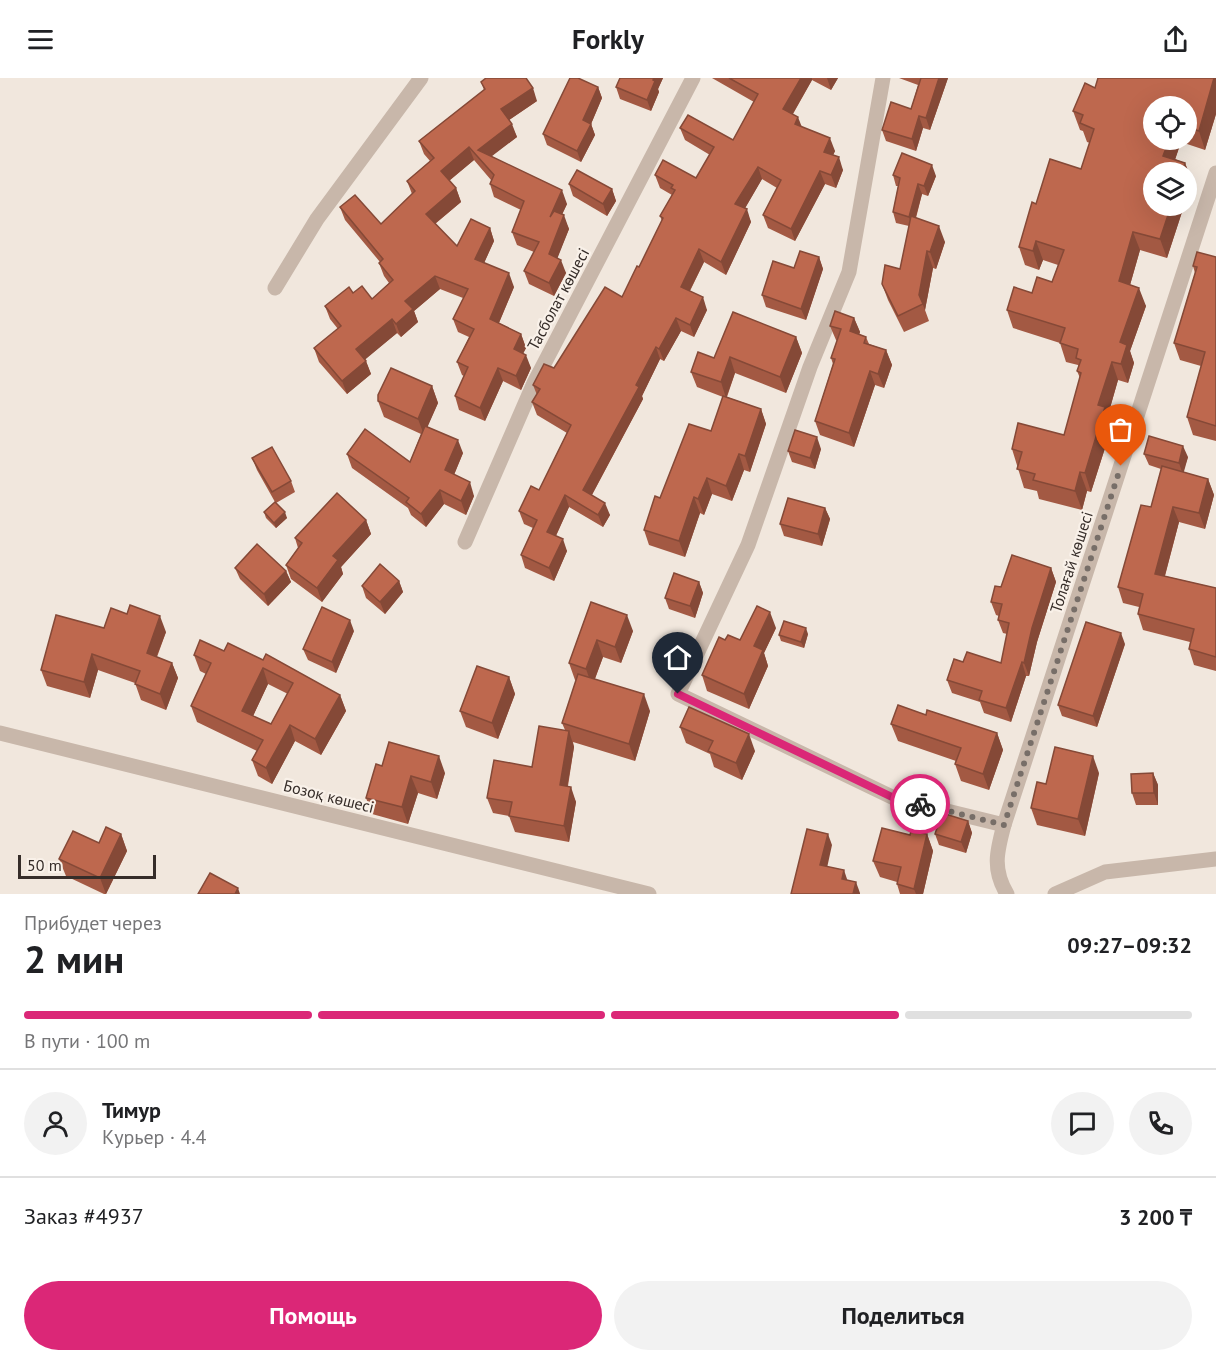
<!DOCTYPE html>
<html lang="ru">
<meta charset="utf-8">
<style>
:root{--surface:#fff;--page:#f2f2f2;--text:#202124;--muted:#757577;--line:#e0e0e0;--accent:#db2777}
body{margin:0;font-family:"PT Sans",sans-serif;background:var(--page);color:var(--text);height:100vh;display:flex;flex-direction:column;font-size:22px;white-space:nowrap}
*{box-sizing:border-box;margin:0}
p{font-size:20px;color:var(--muted)}
.icon{flex:none;width:33px;height:33px;fill:none;stroke:currentColor;stroke-width:2;stroke-linecap:round;stroke-linejoin:round}
.map{position:relative;height:816px;overflow:hidden}
.sheet{display:flex;flex-direction:column;background:var(--surface);flex:1}
.sheet>*{flex:none}
.tools{position:absolute;left:1143px;top:18px;display:grid;gap:12px}
.tools a{display:grid;place-items:center;width:54px;height:54px;border-radius:50%;background:var(--surface);box-shadow:0 6px 24px #0002;font-size:30px}
.scale{position:absolute;left:18px;bottom:15px;width:138px;box-sizing:border-box;padding-left:6px;border:3px solid #362d29;border-top:0;font-size:16px;line-height:21px;white-space:nowrap;color:#362d29;-webkit-text-stroke:4px #f9f1e9;paint-order:stroke}
.pin{position:absolute;display:grid;place-items:center;width:51px;height:51px;color:#fff;margin:-62px -26px;border-radius:50% 50% 50% 0;rotate:-45deg;box-shadow:0 0 6px #0007}
.pin .icon{rotate:45deg}
.courier{position:absolute;display:grid;place-items:center;width:60px;height:60px;margin:-30px;border:4px solid #db2777;border-radius:50%;background:#fff;color:#222;box-shadow:0 2px 8px #0007}
.headline em{font-style:normal;font-weight:700}
.headline div{display:flex;flex-direction:column-reverse}
.headline{display:flex;align-items:center;justify-content:space-between;height:102px;padding:0 24px}
h1{font-size:39px;font-weight:700;line-height:45px}
.bar{display:grid;grid-template-columns:repeat(4,1fr);gap:9px 6px;align-content:center;height:72px;padding:0 24px}
.bar i{height:8px;border-radius:4px;background:var(--line)}
.bar .selected{background:var(--accent)}
.bar p{grid-column:span 4}
.line{display:flex;align-items:center;gap:15px;padding:0 24px;border-top:2px solid var(--line)}
.line div{flex:1}
.round{display:grid;place-items:center;flex:none;width:63px;height:63px;border-radius:32px;background:var(--page)}
.primary-button{display:flex;gap:12px;margin-top:auto;padding:12px 24px}
.primary-button a{flex:1;height:69px;border-radius:36px;background:var(--accent);color:#fff;font-size:24px;font-weight:700;line-height:69px;text-align:center}
.primary-button a+a{background:var(--page);color:var(--text)}
header{display:flex;justify-content:space-between;align-items:center;height:78px;padding:0 24px;background:var(--surface);font-size:27px;font-weight:700}
.map>svg:first-child{display:block}
.lines{fill:none;stroke-linecap:round;stroke-linejoin:round}
.minor{stroke:#c8b7aa;stroke-width:15}
.tertiary{stroke:#c8b7aa;stroke-width:15}
.wall{fill:#a35943;fill-rule:evenodd}
.shaded-wall{fill:#854937}
.building{fill:#be684e;stroke:#854937;stroke-width:1.5;fill-rule:evenodd}
.done{stroke:#776e68;stroke-width:6;stroke-dasharray:0 10.8}
.route{stroke:#db2777;stroke-width:8}
.labels{text-anchor:middle;stroke-width:4.5;stroke-linejoin:round;paint-order:stroke}
.street-label{font-size:16px;fill:#362d29;stroke:#f9f1e9}
</style>
<header><svg class="icon" aria-label="menu" viewBox="0 0 24 24"><path d="M4 6h16M4 12h16M4 18h16"/></svg>Forkly<svg class="icon" aria-label="share" viewBox="0 0 24 24"><path d="M12 15V3M7 8l5-5 5 5M5 13v7h14v-7"/></svg></header>
<div class="map">
<svg width="1216" height="816" viewBox="0 0 1216 816">
<rect width="100%" height="100%" fill="#f1e7dd"/>
<g class="lines">
<g class="minor">
<polyline points="883,0 849,194 810,289 748,467 678,616 894,720 1004,747"/>
<polyline points="275,210 317,141 421,0"/>
<polyline points="465,464 534,305 693,0"/>
<polyline points="0,655 649,816"/>
<path d="M1007,816c-15,-25 -10,-43 -3,-69l212,-652"/>
</g>
<polyline class="tertiary" points="1055,816 1105,794 1216,781"/>
</g>
<g class="wall">
<polygon points="620,0 663,0 658,11 659,14 651,33 620,21 616,9"/>
<polygon points="712,0 838,0 831,12 812,2 793,36 802,49 835,73 833,77 843,92 836,110 825,106 795,163 768,150 763,137 777,110 762,101 745,130 751,144 726,197 704,184 690,213 707,232 694,259 681,253 664,283 660,281 642,318 643,321 592,417 610,437 603,449 569,429 556,458 567,473 554,503 525,490 521,477 533,450 524,446 519,433 539,412 567,355 537,337 532,324 537,317 533,307 554,290 622,219 639,189 662,143 660,138 672,117 660,110 655,97 696,100 710,77 685,62 680,50 733,62 754,24"/>
<polygon points="899,0 948,0 930,52 923,50 916,73 886,63 882,52 911,31 918,7"/>
<path d="M1216,0v36l-11,36 -24,-8 -6,17 10,4 7,18 -25,77 -27,-8 -10,35 16,21 -16,45 4,12 -6,20 -10,-3 -10,35 4,11 -21,66 -4,-1 -5,19 -43,-11 -2,-8 -13,-3 -12,-39 52,-14 16,-57 -3,-7 2,-4 -1,-2 -12,-3 -6,-19 -47,-15 -6,-18 25,-17 20,-11 6,-17 -15,-5 -4,10 -14,-5 -6,-18 62,-78 9,-26 -3,-1 -4,-11 -3,-1 -7,-19 22,-23zM1186,28v34h-32z"/>
<polygon points="481,4 537,23 509,42 517,59 491,78 567,126 562,136 569,151 557,180 566,195 554,218 529,206 524,193 534,174 517,167 512,154 521,132 494,119 490,106 491,102 474,82 449,103 456,110 461,124 435,146 457,168 490,150 494,163 484,185 514,209 499,245 521,256 526,270 523,275 531,290 521,312 503,303 485,343 459,332 455,318 464,298 462,297 457,284 469,259 458,254 453,241 463,220 440,211 414,233 418,244 401,259 397,255 365,281 371,296 347,316 319,284 314,270 338,251 330,241 325,228 353,215 372,221 389,205 384,198 379,185 380,184 345,142 340,129 381,146 412,116 407,103 430,83 424,76 419,63 484,12"/>
<polygon points="598,9 602,20 591,46 595,57 581,84 547,67 543,56"/>
<polygon points="893,97 936,98 928,118 922,116 916,140 945,164 936,191 933,190 925,232 929,243 904,254 888,222 882,206 900,191 909,148 896,145 893,134 898,108 896,108"/>
<polygon points="569,106 612,111 616,123 607,138 573,118"/>
<polygon points="819,179 823,191 806,242 766,229 762,217 794,190"/>
<polygon points="1216,179 1216,363 1193,357 1187,339 1201,288 1180,282 1174,265 1195,195 1193,188"/>
<polygon points="854,240 860,254 859,256 866,259 869,266 886,272 892,287 884,310 875,307 854,369 820,357 815,343 833,286 831,280 837,263 836,262 830,248"/>
<polygon points="796,259 802,275 786,315 735,295 727,319 761,331 766,346 750,394 744,392 732,423 712,416 704,437 700,435 685,479 649,467 644,452 660,420 711,353 723,319 697,309 691,294 714,280"/>
<polygon points="432,308 438,325 427,349 463,375 454,397 474,418 466,437 444,426 426,449 411,437 408,430 352,390 347,376 410,384 421,356 384,339 378,323"/>
<polygon points="821,371 815,391 792,384 788,373"/>
<polygon points="1144,376 1188,379 1183,394 1208,401 1214,417 1205,451 1179,444 1165,498 1216,510 1216,593 1194,587 1189,571 1190,564 1143,552 1138,536 1139,529 1123,525 1118,509 1151,429 1161,391 1149,387"/>
<polygon points="252,380 291,403 295,414 276,425 287,440 276,450 266,440 264,434 275,424 257,392"/>
<polygon points="825,430 830,441 822,468 784,458 780,446"/>
<polygon points="366,442 371,456 341,489 343,496 322,524 291,501 286,487 298,470 295,460"/>
<polygon points="235,490 286,493 291,504 268,528 240,501"/>
<polygon points="1051,490 1056,504 1037,564 1029,598 1026,598 1011,644 984,635 980,624 952,615 947,602 963,584 1001,585 1007,556 1003,555 998,542 999,538 996,537 991,524 1001,509"/>
<polygon points="399,503 403,514 385,536 366,520 362,508"/>
<polygon points="699,504 703,515 695,540 669,531 665,520"/>
<polygon points="591,524 633,553 621,585 603,579 595,601 650,633 635,683 573,664 574,669 568,708 576,724 569,764 515,754 509,738 493,735 487,720 532,689 565,652 562,645 576,602 575,602 569,585"/>
<polygon points="104,550 166,554 157,579 172,585 178,600 166,632 141,622 135,605 98,592 90,620 47,608 41,592"/>
<polygon points="776,550 764,575 768,588 749,631 707,613 702,597 725,562 740,562"/>
<polygon points="354,553 336,595 308,582 303,571"/>
<polygon points="808,556 804,570 781,563 779,557"/>
<polygon points="1125,566 1097,649 1062,638 1058,627"/>
<path d="M224,573l116,44 6,16 -25,44 -26,-14 -23,43 -14,-8 -6,-16 5,-9 -60,-29 -6,-16 15,-32 -6,-3 -6,-16zM268,606l20,10 -17,30 -18,-8z"/>
<polygon points="509,599 515,616 498,661 466,649 460,633"/>
<polygon points="926,637 997,655 1003,672 989,712 961,703 955,686 956,683 898,663 891,646"/>
<polygon points="680,649 755,673 742,702 714,689 710,676 686,665"/>
<polygon points="382,688 445,695 437,721 418,715 408,746 372,736 366,720"/>
<polygon points="1099,695 1085,758 1037,747 1031,730 1046,706"/>
<polygon points="1153,695 1158,707 1158,727 1136,727 1132,715"/>
<polygon points="968,743 972,755 966,775 939,767 935,756"/>
<polygon points="121,756 127,773 106,816 104,816 66,798 59,781"/>
<polygon points="927,756 933,773 923,816 900,816 897,806 897,804 880,799 873,783 910,757"/>
</g>
<g class="shaded-wall">
<polygon points="654,0 663,0 658,11 659,14 651,33 647,22"/>
<polygon points="801,0 812,0 812,2 788,44 783,31"/>
<polygon points="827,0 838,0 831,12"/>
<polygon points="939,0 948,0 930,52 926,40"/>
<polygon points="1214,0 1216,0 1216,36 1205,72 1199,53"/>
<polygon points="598,9 602,20 591,46 595,57 581,84 577,73 583,42"/>
<polygon points="533,10 537,23 506,44 501,31"/>
<polygon points="919,38 923,50 916,73 912,61"/>
<polygon points="798,39 803,52 795,46"/>
<polygon points="512,46 517,59 483,85 478,72"/>
<polygon points="830,60 835,73 829,86 824,74"/>
<polygon points="1169,62 1180,62 1181,64 1171,94 1163,78"/>
<polygon points="469,69 474,82 445,106 441,93"/>
<polygon points="839,79 843,92 836,110 831,97"/>
<polygon points="1185,85 1192,103 1186,120 1186,94 1182,94"/>
<polygon points="932,87 936,98 928,118 924,108"/>
<polygon points="758,89 762,101 740,139 735,126"/>
<polygon points="820,93 825,106 795,163 791,151"/>
<polygon points="918,106 922,116 913,149 909,139"/>
<polygon points="456,110 461,124 431,149 426,136"/>
<polygon points="612,111 616,123 607,138 603,126"/>
<polygon points="562,112 567,126 555,152 550,139"/>
<polygon points="1171,128 1184,128 1167,180 1160,161"/>
<polygon points="747,131 751,144 726,197 721,184"/>
<polygon points="564,137 569,151 554,189 549,176"/>
<polygon points="939,148 945,164 936,191 930,174"/>
<polygon points="490,150 494,163 480,194 475,181"/>
<polygon points="1133,154 1140,172 1126,221 1119,203"/>
<polygon points="1036,163 1043,182 1039,192 1033,173"/>
<polygon points="699,171 704,184 685,222 681,209"/>
<polygon points="927,173 933,190 925,232 919,217"/>
<polygon points="819,179 823,191 806,242 801,231"/>
<polygon points="561,182 566,195 554,218 549,205"/>
<polygon points="509,195 514,209 495,254 490,241"/>
<polygon points="435,198 440,211 414,233 418,244 401,259 396,246 405,223"/>
<polygon points="1139,210 1146,228 1130,273 1134,285 1128,305 1121,286 1120,264"/>
<polygon points="703,219 707,232 694,259 690,247"/>
<polygon points="676,240 681,253 664,283 659,271"/>
<polygon points="854,240 860,254 855,268 850,253"/>
<polygon points="392,241 397,255 361,285 356,271"/>
<polygon points="521,256 526,270 519,284 514,271"/>
<polygon points="796,259 802,275 786,315 780,299"/>
<polygon points="656,269 660,281 642,318 643,321 588,424 583,412"/>
<polygon points="886,272 892,287 884,310 878,296"/>
<polygon points="526,277 531,290 521,312 516,298"/>
<polygon points="730,279 735,295 726,320 721,304"/>
<polygon points="366,283 371,296 347,316 342,303"/>
<polygon points="1112,284 1118,302 1108,337 1112,348 1091,414 1085,395 1098,327"/>
<polygon points="498,290 503,303 485,343 480,330"/>
<polygon points="870,293 875,307 854,369 849,355"/>
<polygon points="432,308 438,325 424,357 418,341"/>
<polygon points="761,331 766,346 750,394 745,378"/>
<polygon points="817,359 821,371 815,391 810,380"/>
<polygon points="458,362 463,375 450,406 445,392"/>
<polygon points="1183,368 1188,379 1183,397 1179,385"/>
<polygon points="739,376 744,392 732,423 726,408"/>
<polygon points="1080,394 1087,413 1082,432 1075,413"/>
<polygon points="707,400 712,416 704,437 698,421"/>
<polygon points="1208,401 1214,417 1205,451 1199,435"/>
<polygon points="470,404 474,418 466,437 461,423"/>
<polygon points="440,412 444,426 426,449 421,436"/>
<polygon points="565,417 569,429 552,466 547,454"/>
<polygon points="694,419 700,435 685,479 679,463"/>
<polygon points="605,425 610,437 603,449 598,437"/>
<polygon points="1173,429 1179,444 1161,512 1155,496"/>
<polygon points="825,430 830,441 822,468 818,456"/>
<polygon points="285,434 287,440 276,450 274,445"/>
<polygon points="366,442 371,456 341,489 343,496 322,524 317,510 333,478"/>
<polygon points="563,461 567,473 554,503 549,490"/>
<polygon points="1051,490 1056,504 1037,564 1029,598 1024,585 1032,550"/>
<polygon points="286,493 291,504 268,528 264,516"/>
<polygon points="399,503 403,514 385,536 380,524"/>
<polygon points="699,504 703,515 695,540 690,528"/>
<polygon points="770,534 776,550 764,575 768,588 749,631 744,616 754,568"/>
<polygon points="627,537 633,553 621,585 615,569"/>
<polygon points="160,538 166,554 152,590 147,575"/>
<polygon points="350,542 354,553 336,595 332,584"/>
<polygon points="806,550 808,556 804,570 801,564"/>
<polygon points="1121,555 1125,566 1097,649 1093,638"/>
<polygon points="597,562 603,579 592,608 586,591"/>
<polygon points="92,576 98,592 90,620 84,604"/>
<polygon points="1022,584 1026,598 1011,644 1006,630"/>
<polygon points="172,585 178,600 166,632 160,616"/>
<polygon points="263,590 268,606 248,649 242,633"/>
<polygon points="509,599 515,616 498,661 492,645"/>
<polygon points="644,616 650,633 635,683 629,666"/>
<polygon points="340,617 346,633 321,677 315,661"/>
<polygon points="290,647 295,663 272,706 266,690"/>
<polygon points="569,653 574,669 565,722 560,707"/>
<polygon points="997,655 1003,672 989,712 983,696"/>
<polygon points="749,656 755,673 742,702 736,685"/>
<polygon points="439,678 445,695 437,721 431,704"/>
<polygon points="1093,678 1099,695 1085,758 1078,741"/>
<polygon points="1153,695 1158,707 1158,727 1154,715"/>
<polygon points="411,698 418,715 408,746 402,729"/>
<polygon points="571,709 576,724 569,764 564,748"/>
<polygon points="968,743 972,755 966,775 961,764"/>
<polygon points="121,756 127,773 106,816 100,800"/>
<polygon points="828,756 832,767 825,799 820,787"/>
<polygon points="927,756 933,773 923,816 916,816 914,811"/>
<polygon points="844,792 848,804 842,801"/>
<polygon points="856,804 860,815 860,816 853,816"/>
<polygon points="238,810 240,816 235,816"/>
</g>
<g class="building">
<polygon points="486,0 526,0 533,10 501,31 512,46 478,72 562,112 550,139 554,133 564,137 549,176 561,182 549,205 524,193 539,164 512,154 524,123 490,106 494,97 469,69 441,93 456,110 426,136 457,168 471,141 490,150 475,181 509,195 490,241 521,256 514,271 526,277 516,298 498,290 480,330 455,318 468,289 457,284 474,251 453,241 468,211 435,198 405,223 413,231 396,246 392,241 356,271 366,283 342,303 314,270 341,248 325,228 349,209 353,215 362,208 372,221 393,202 379,185 383,181 340,129 355,117 381,146 415,113 407,103 434,80 419,63 485,11 481,4"/>
<polygon points="570,0 578,0 598,9 583,42 591,46 577,73 543,56"/>
<polygon points="620,0 654,0 653,2 655,3 647,22 616,9"/>
<polygon points="729,0 801,0 783,31 798,39 795,46 830,60 824,74 839,79 831,97 820,93 791,151 763,137 781,102 758,89 735,126 747,131 721,184 699,171 681,209 703,219 690,247 676,240 659,271 656,269 636,307 639,309 583,412 605,425 598,437 565,417 547,454 563,461 549,490 521,477 537,442 519,433 531,408 539,412 571,347 532,324 540,311 533,307 544,286 554,290 605,209 622,219 637,188 639,189 663,140 660,138 675,112 671,110 673,107 655,97 663,82 696,100 714,69 680,50 688,37 733,62 758,16"/>
<polygon points="921,0 939,0 926,40 919,38 912,61 882,52 891,24 911,31"/>
<polygon points="1098,0 1214,0 1199,53 1186,49 1186,28 1154,28 1154,62 1169,62 1163,78 1185,85 1182,94 1154,94 1154,128 1171,128 1160,161 1133,154 1119,203 1139,210 1120,264 1127,267 1121,286 1112,284 1098,327 1105,329 1085,395 1080,394 1075,413 1033,402 1035,396 1017,391 1022,374 1012,371 1018,345 1064,357 1081,295 1077,293 1081,282 1076,280 1078,271 1060,265 1065,250 1007,232 1014,209 1032,215 1037,199 1052,204 1064,172 1036,163 1033,173 1019,169 1032,124 1036,126 1050,81 1081,91 1094,51 1080,45 1083,37 1073,33 1085,5 1095,10"/>
<polygon points="902,75 932,87 924,108 918,106 909,139 893,134 900,100 893,97"/>
<polygon points="577,92 612,111 603,126 569,106"/>
<polygon points="911,138 939,148 930,174 927,173 919,217 923,226 898,238 882,206 885,187 900,191"/>
<polygon points="800,173 819,179 801,231 762,217 773,183 794,190"/>
<polygon points="1197,174 1216,179 1216,348 1187,339 1205,274 1174,265 1197,189 1193,188"/>
<polygon points="835,233 854,240 850,253 866,259 864,265 886,272 878,296 870,293 849,355 815,343 835,281 831,280 841,251 830,248"/>
<polygon points="733,234 796,259 780,299 730,279 721,304 691,294 698,274 714,280"/>
<polygon points="391,290 432,308 418,341 378,323 378,317"/>
<polygon points="723,318 761,331 745,378 739,376 726,408 707,400 698,421 694,419 679,463 644,452 655,418 660,420 689,346 711,353"/>
<polygon points="425,348 458,362 445,392 470,404 461,423 440,412 421,436 406,424 409,420 347,376 365,351 410,384"/>
<polygon points="795,352 817,359 810,380 788,373"/>
<polygon points="1149,358 1183,368 1179,385 1144,376"/>
<polygon points="272,369 291,403 272,414 252,380"/>
<polygon points="1162,388 1208,401 1199,435 1173,429 1155,496 1216,510 1216,579 1189,571 1194,551 1138,536 1143,516 1118,509 1141,427 1151,429"/>
<polygon points="337,415 366,442 333,478 338,482 317,510 286,487 302,465 295,460"/>
<polygon points="788,420 825,430 818,456 780,446"/>
<polygon points="275,424 285,434 274,445 264,434"/>
<polygon points="257,466 286,493 264,516 235,490"/>
<polygon points="1012,477 1051,490 1032,550 1024,585 1022,584 1006,630 979,622 982,613 947,602 954,581 963,584 967,574 1001,585 1009,545 998,542 1002,526 991,524 995,508 1001,509"/>
<polygon points="380,486 399,503 380,524 362,508"/>
<polygon points="674,495 699,504 690,528 665,520"/>
<polygon points="591,524 627,537 615,569 597,562 586,591 569,585"/>
<polygon points="130,527 160,538 147,575 172,585 160,616 135,606 140,593 92,576 84,604 41,592 56,537 104,550 111,530 127,536"/>
<polygon points="757,528 770,534 754,568 763,572 744,616 702,597 719,559 725,562 728,557 740,562"/>
<polygon points="322,529 350,542 332,584 303,571"/>
<polygon points="784,543 806,550 801,564 779,557"/>
<polygon points="1086,544 1121,555 1093,638 1058,627"/>
<path d="M200,562l24,11 4,-8 35,17 3,-6 74,41 -25,44 -25,-14 -24,43 -14,-8 11,-20 -72,-34 20,-43 -17,-8zM263,590l30,15 -22,41 -29,-13z"/>
<polygon points="477,588 509,599 492,645 460,633"/>
<polygon points="578,596 644,616 629,666 562,645"/>
<polygon points="898,627 926,637 927,632 997,655 983,696 955,686 961,670 891,646"/>
<polygon points="689,629 749,656 736,685 708,673 713,663 680,649"/>
<polygon points="539,648 569,653 560,707 571,709 564,748 509,738 512,724 487,720 494,682 532,689"/>
<polygon points="389,664 439,678 431,704 411,698 402,729 366,720 376,686 382,688"/>
<polygon points="1055,669 1093,678 1078,741 1031,730 1037,704 1046,706"/>
<polygon points="1153,695 1154,715 1132,715 1131,696"/>
<polygon points="942,735 968,743 961,764 935,756"/>
<polygon points="106,749 121,756 100,800 59,781 73,753 99,765"/>
<polygon points="882,750 910,757 911,753 927,756 914,811 897,806 901,789 873,783"/>
<polygon points="807,751 828,756 820,787 844,792 842,801 856,804 853,816 791,816"/>
<polygon points="210,795 238,810 235,816 198,816"/>
</g>
<g class="lines">
<polyline class="done" points="920,726 1004,747 1121,388"/>
<polyline class="route" points="678,616 894,720 920,726"/>
</g>
<g class="labels">
<g class="street-label">
<text transform="translate(558 221) rotate(-62)" y="6">Тасболат көшесі</text>
<text transform="translate(1071 484) rotate(-72)" y="6">Толағай көшесі</text>
<text transform="translate(329 718) rotate(14)" y="6">Бозоқ көшесі</text>
</g>
</g>
</svg>
<div class="tools">
<a><svg class="icon" aria-label="locate" viewBox="0 0 24 24"><circle cx="12" cy="12" r="6"/><path d="M12 2v4M12 18v4M2 12h4M18 12h4"/></svg></a>
<a><svg class="icon" aria-label="layers" viewBox="0 0 24 24"><path d="M12 4l9 5-9 5-9-5zM3 14l9 5 9-5"/></svg></a>
</div>
<div class="scale">50 m</div>
<div class="pin" style="left:1121px;top:388px;background:#ea580c"><svg class="icon" aria-label="bag" viewBox="0 0 24 24"><path d="M5 8h14l-1 12H6zM9 8a3 3 0 0 1 6 0"/></svg></div>
<div class="pin" style="left:678px;top:616px;background:#1f2937"><svg class="icon" aria-label="home" viewBox="0 0 24 24"><path d="M3 11l9-7 9 7M6 9v11h12V9"/></svg></div>
<div class="courier" style="left:920px;top:726px"><svg class="icon" aria-label="bike" viewBox="0 0 24 24"><circle cx="6" cy="16" r="4"/><circle cx="18" cy="16" r="4"/><path d="M6 16l4-8h5l3 8M10 8l3 8H6M13 5h3"/></svg></div>
</div>
<section class="sheet">
<div class="headline"><div><h1>2 мин</h1><p>Прибудет через</p></div><em>09:27–09:32</em></div>
<div class="bar"><i class="selected"></i><i class="selected"></i><i class="selected"></i><i></i><p>В пути · 100 m</p></div>
<div class="line" style="height:108px"><a class="round"><svg class="icon" aria-label="person" viewBox="0 0 24 24"><circle cx="12" cy="8" r="4"/><path d="M4 21q1-7 8-7t8 7"/></svg></a><div><b>Тимур</b><p>Курьер · 4.4</p></div><a class="round"><svg class="icon" aria-label="chat" viewBox="0 0 24 24"><path d="M4 5h16v11H9l-5 4z"/></svg></a><a class="round"><svg class="icon" aria-label="phone" viewBox="0 0 24 24"><path d="M5 4h4l2 5-3 2q2 4 5 5l2-3 5 2v4C11 20 4 13 5 4z"/></svg></a></div>
<div class="line" style="height:78px"><div>Заказ #4937</div><b>3 200 ₸</b></div>
<div class="primary-button"><a>Помощь</a><a>Поделиться</a></div>
</section>
